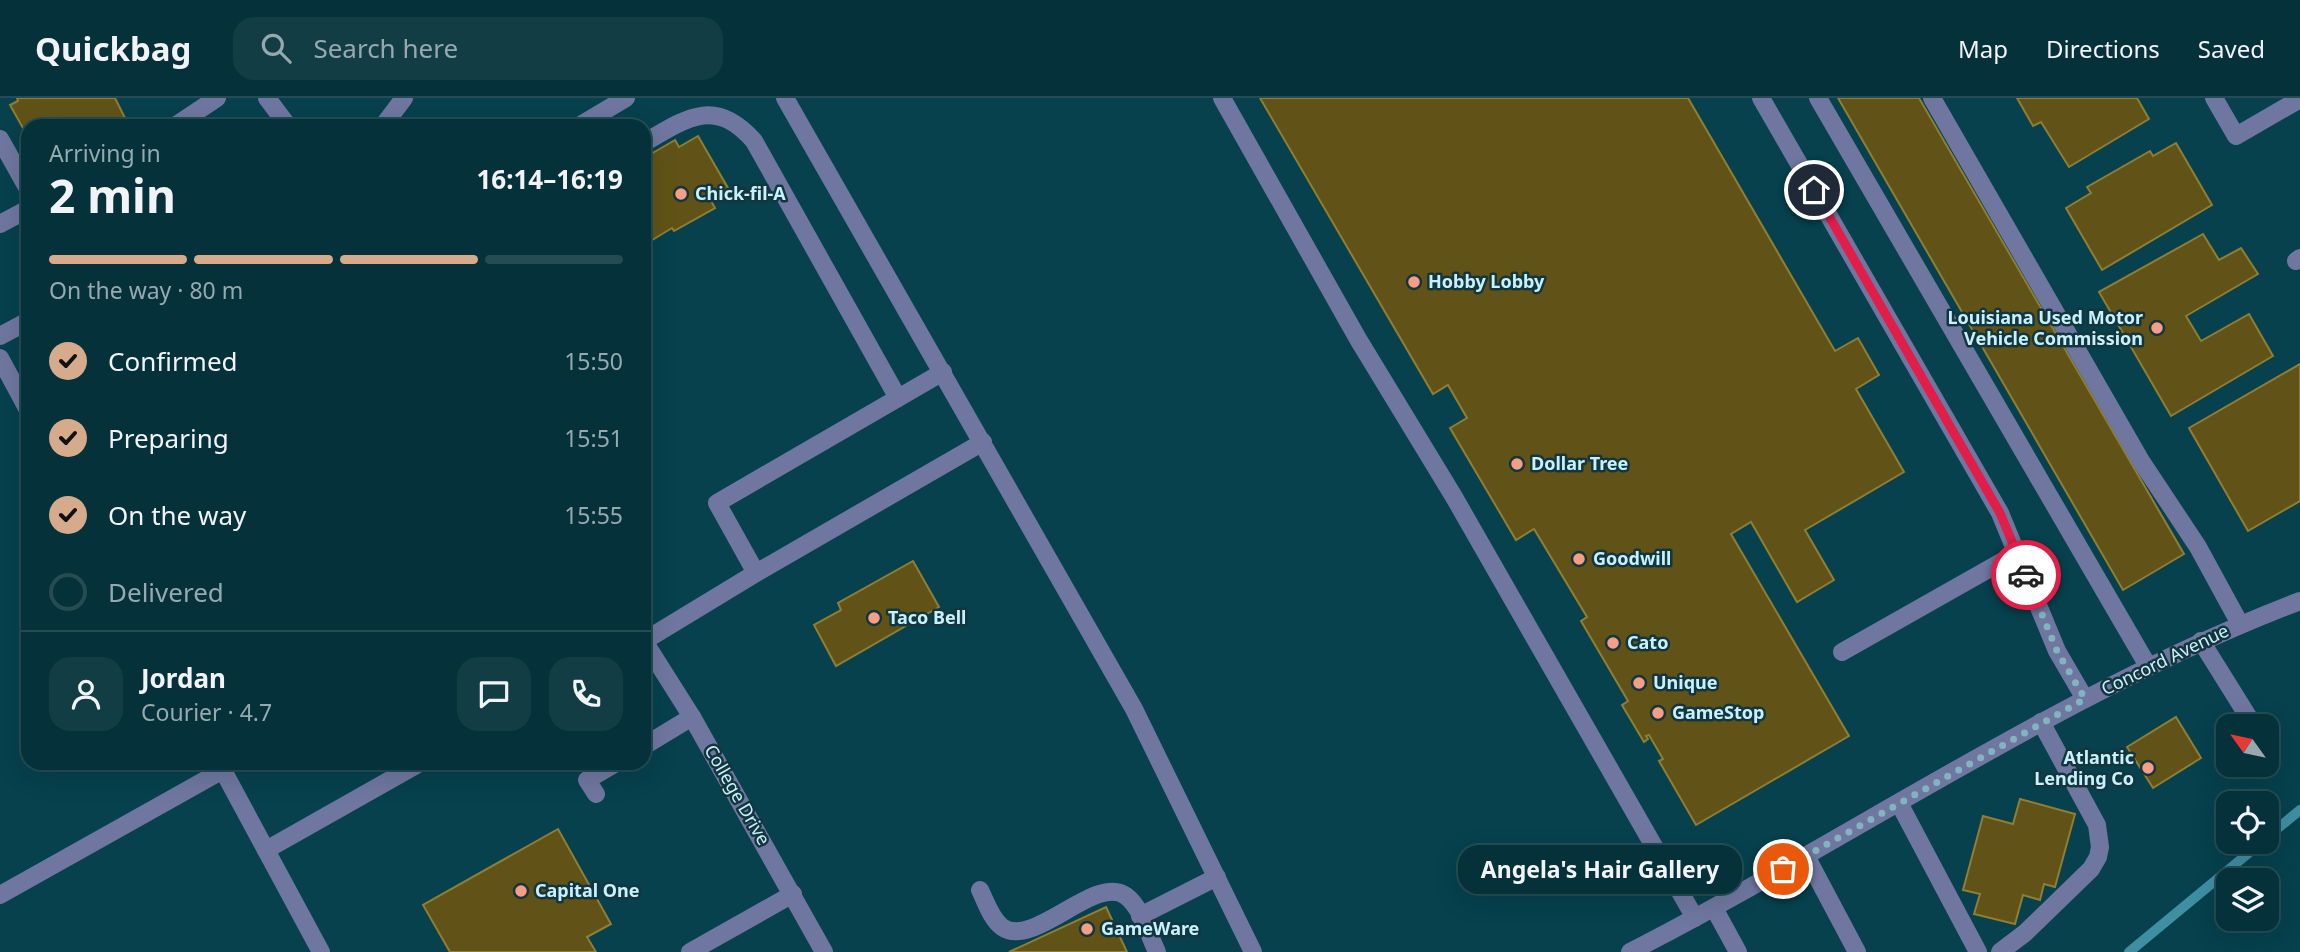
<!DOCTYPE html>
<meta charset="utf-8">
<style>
:root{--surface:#04313a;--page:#123d45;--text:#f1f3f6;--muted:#97a9af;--line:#254c54;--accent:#d6ab8b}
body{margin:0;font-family:"Noto Sans",sans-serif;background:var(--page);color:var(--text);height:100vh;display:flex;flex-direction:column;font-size:26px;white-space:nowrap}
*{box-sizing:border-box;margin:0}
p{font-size:23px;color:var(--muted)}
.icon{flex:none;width:38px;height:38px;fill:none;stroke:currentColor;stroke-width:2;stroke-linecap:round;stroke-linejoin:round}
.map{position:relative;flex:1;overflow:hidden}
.side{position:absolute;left:21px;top:21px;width:630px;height:651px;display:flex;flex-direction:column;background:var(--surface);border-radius:21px;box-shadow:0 7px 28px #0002,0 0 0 2px var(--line)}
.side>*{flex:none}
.needle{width:46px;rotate:303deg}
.controls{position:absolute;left:2216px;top:616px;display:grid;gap:14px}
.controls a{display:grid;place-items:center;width:63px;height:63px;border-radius:14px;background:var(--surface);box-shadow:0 7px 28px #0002,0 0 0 2px var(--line);font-size:35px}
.pin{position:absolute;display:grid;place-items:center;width:60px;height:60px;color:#fff;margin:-30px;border:4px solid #fff;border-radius:50%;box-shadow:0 2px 7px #0007}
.courier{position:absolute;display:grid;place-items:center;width:70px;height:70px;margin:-35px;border:5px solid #e11d48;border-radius:50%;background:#fff;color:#222;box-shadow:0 2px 9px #0007}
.bubble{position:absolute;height:49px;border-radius:21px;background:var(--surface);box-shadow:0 7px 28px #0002,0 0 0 2px var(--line);font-size:23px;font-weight:700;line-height:49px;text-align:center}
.overview em{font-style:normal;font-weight:700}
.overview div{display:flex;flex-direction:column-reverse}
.overview{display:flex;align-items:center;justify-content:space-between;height:119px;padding:0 28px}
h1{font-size:46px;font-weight:700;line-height:52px}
.bar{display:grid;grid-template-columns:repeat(4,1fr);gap:10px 7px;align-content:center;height:84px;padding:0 28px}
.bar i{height:9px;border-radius:5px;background:var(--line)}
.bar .selected{background:var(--accent)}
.bar p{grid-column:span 4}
.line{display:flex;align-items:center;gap:18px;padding:0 28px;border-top:2px solid var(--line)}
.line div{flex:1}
.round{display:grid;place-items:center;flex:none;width:74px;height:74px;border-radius:21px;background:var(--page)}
ol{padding:0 28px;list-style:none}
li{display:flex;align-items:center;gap:21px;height:77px}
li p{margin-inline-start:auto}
li .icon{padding:7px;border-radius:50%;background:var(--accent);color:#111;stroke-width:4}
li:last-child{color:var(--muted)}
li i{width:38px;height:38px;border:4px solid var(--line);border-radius:50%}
header{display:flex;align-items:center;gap:42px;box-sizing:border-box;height:98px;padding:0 35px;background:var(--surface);border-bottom:2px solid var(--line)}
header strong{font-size:33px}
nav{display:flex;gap:38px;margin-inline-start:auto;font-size:24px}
.search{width:490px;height:63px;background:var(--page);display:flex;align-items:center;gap:18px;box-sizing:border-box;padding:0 24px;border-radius:21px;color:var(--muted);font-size:26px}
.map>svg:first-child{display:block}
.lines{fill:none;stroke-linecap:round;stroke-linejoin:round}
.stream{stroke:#3e8fa2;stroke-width:10}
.building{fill:#615318;stroke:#907e32;stroke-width:2}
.minor{stroke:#6f77a0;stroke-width:18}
.done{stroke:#82b4c0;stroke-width:7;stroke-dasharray:0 12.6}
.route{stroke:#e11d48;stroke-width:9}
.poi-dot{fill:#f49e87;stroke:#15353c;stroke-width:2.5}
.labels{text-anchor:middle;stroke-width:5;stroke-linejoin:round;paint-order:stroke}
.poi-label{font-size:18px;font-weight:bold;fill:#c5f2fe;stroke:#15353c;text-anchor:start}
.street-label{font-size:18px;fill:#c5f2fe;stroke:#15353c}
</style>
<header>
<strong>Quickbag</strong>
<div class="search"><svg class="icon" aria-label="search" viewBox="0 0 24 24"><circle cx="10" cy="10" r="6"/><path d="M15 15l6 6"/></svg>Search here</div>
<nav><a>Map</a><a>Directions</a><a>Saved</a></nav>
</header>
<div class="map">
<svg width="2300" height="854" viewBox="0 0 2300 854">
<rect width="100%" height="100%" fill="#06414d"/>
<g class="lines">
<g class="stream">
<polyline points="2266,740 2300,712"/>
<polyline points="2129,854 2262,744"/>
</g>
</g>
<g class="building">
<polygon points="17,0 115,0 126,22 114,28 28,28 28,39 10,7 18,3"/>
<polygon points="1260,0 1688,0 1835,253 1858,240 1879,277 1856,291 1904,374 1805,432 1834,482 1797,504 1751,424 1731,436 1849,638 1696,727 1659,663 1663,661 1649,637 1646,638 1648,641 1644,644 1622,607 1628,603 1581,523 1587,519 1534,431 1516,442 1450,330 1467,320 1448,287 1433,296"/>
<polygon points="1838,0 1919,0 2184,456 2123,492"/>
<polygon points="2017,0 2137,0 2149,21 2069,69 2041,24 2033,28"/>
<polygon points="698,38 728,90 710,101 715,110 674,133 672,130 644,147 644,60 675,42 679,49"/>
<polygon points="2176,45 2212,107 2102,172 2066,110 2091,95 2087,89 2150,53 2153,58"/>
<polygon points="2203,136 2219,162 2241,150 2258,176 2186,218 2201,243 2249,216 2273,258 2171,318 2099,194"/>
<polygon points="2300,266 2300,403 2248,433 2189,330"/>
<polygon points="913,463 939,509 836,568 814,527 841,512 838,505"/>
<polygon points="2176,619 2201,660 2153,690 2127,649"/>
<polygon points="2020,701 2075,716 2055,789 2044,786 2040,802 2023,797 2015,826 1974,816 1980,796 1963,792 1983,718 2013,726"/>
<polygon points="558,731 611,826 587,839 596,854 450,854 423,807"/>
<polygon points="1106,809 1127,854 1009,854"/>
</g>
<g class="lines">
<g class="minor">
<polyline points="267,0 288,28"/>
<polyline points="785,0 1134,611 1253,854"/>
<polyline points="1222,0 1358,241 1454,399 1695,820"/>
<polyline points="1761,0 2000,415 2057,553 2085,601"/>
<polyline points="1818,0 2148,568"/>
<polyline points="1932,0 2141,363 2198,449 2240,526"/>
<polyline points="2214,0 2236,38 2300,1"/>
<polyline points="175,28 217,0"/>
<polyline points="383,28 404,0"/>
<polyline points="579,28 626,0"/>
<polyline points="0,41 28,91"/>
<path d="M644,45c45,-27 72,-45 110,-2l144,257"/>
<polyline points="0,126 28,111"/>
<polyline points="2296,163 2300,160"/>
<polyline points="0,238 28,223"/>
<polyline points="0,260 28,312"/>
<polyline points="756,475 717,405 943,274"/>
<polyline points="644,543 756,475 983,344"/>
<polyline points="644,543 692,619 824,854"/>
<polyline points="2201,543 2254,628"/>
<polyline points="1842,554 2017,455"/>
<polyline points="644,648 692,619"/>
<polyline points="219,665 321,854"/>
<polyline points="596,696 587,682 616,665"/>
<polyline points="1899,705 1978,854"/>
<polyline points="266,752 420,665"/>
<polyline points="1806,758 1857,854"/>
<path d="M980,792c6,12 11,29 22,37 31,23 94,-54 124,-31 15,11 23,39 31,56"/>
<polyline points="0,797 223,672 231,665"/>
<polyline points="1714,810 1738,854"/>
<polyline points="1140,818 1217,779"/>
<polyline points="690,854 793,796"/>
<path d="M1630,854c224,-115 434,-261 670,-351"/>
<polyline points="2000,854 2025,835 2091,771 2098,759 2100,749 2097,727 2041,624"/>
</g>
</g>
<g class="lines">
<polyline class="done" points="1783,771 2085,601 2057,553 2026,477"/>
<polyline class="route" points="1814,92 2000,415 2026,477"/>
</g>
<g class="poi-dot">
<circle cx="681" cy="96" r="7"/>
<circle cx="1414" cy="184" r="7"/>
<circle cx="2157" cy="230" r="7"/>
<circle cx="1517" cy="366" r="7"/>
<circle cx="1579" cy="461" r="7"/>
<circle cx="874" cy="520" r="7"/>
<circle cx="1613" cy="545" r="7"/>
<circle cx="1639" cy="585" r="7"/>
<circle cx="1658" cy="615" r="7"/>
<circle cx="2148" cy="670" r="7"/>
<circle cx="521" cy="793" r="7"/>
<circle cx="1087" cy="831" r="7"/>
</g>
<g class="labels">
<g class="poi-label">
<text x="695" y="102">Chick-fil-A</text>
<text x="1428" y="190">Hobby Lobby</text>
<text x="2143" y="226" text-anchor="end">Louisiana Used Motor<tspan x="2143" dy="21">Vehicle Commission</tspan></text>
<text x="1531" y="372">Dollar Tree</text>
<text x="1593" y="467">Goodwill</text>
<text x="888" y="526">Taco Bell</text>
<text x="1627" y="551">Cato</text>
<text x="1653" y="591">Unique</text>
<text x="1672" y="621">GameStop</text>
<text x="2134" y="666" text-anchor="end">Atlantic<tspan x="2134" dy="21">Lending Co</tspan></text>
<text x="535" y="799">Capital One</text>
<text x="1101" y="837">GameWare</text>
</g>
<g class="street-label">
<text transform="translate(2165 562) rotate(-26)" y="6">Concord Avenue</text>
<text transform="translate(737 697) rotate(60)" y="6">College Drive</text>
</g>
</g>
</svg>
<div class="controls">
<a><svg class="needle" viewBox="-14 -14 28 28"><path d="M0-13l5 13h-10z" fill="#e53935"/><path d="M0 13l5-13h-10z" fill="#97a9af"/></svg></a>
<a><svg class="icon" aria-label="locate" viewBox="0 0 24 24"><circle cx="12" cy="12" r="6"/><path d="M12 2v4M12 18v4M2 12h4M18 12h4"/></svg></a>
<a><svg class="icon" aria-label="layers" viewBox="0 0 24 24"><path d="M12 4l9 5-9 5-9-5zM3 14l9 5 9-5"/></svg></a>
</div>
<div class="pin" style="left:1783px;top:771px;background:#ea580c"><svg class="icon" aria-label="bag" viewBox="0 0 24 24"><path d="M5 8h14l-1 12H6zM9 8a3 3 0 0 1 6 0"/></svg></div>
<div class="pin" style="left:1814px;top:92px;background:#1f2937"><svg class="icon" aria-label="home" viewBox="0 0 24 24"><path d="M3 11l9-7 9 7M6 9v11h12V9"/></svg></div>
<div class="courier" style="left:2026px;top:477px"><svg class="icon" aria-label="car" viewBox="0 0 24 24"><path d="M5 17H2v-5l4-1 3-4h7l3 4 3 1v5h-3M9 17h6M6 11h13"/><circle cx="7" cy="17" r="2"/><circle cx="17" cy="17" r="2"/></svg></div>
<div class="bubble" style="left:1458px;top:747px;width:284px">Angela's Hair Gallery</div>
<section class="side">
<div class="overview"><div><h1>2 min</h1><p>Arriving in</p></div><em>16:14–16:19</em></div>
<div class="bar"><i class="selected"></i><i class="selected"></i><i class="selected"></i><i></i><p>On the way · 80 m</p></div>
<ol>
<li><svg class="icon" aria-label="check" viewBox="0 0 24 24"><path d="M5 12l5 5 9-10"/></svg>Confirmed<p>15:50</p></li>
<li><svg class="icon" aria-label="check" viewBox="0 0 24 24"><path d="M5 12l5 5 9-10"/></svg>Preparing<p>15:51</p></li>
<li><svg class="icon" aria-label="check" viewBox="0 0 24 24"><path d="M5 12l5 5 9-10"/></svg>On the way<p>15:55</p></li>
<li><i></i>Delivered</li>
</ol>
<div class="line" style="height:126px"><a class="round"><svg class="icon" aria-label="person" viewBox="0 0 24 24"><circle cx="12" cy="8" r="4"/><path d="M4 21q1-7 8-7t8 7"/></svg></a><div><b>Jordan</b><p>Courier · 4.7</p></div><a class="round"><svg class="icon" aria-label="chat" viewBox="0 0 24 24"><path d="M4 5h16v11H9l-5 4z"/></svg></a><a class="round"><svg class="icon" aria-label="phone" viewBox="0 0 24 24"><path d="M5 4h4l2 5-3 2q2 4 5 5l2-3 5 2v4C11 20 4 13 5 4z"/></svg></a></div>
</section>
</div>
